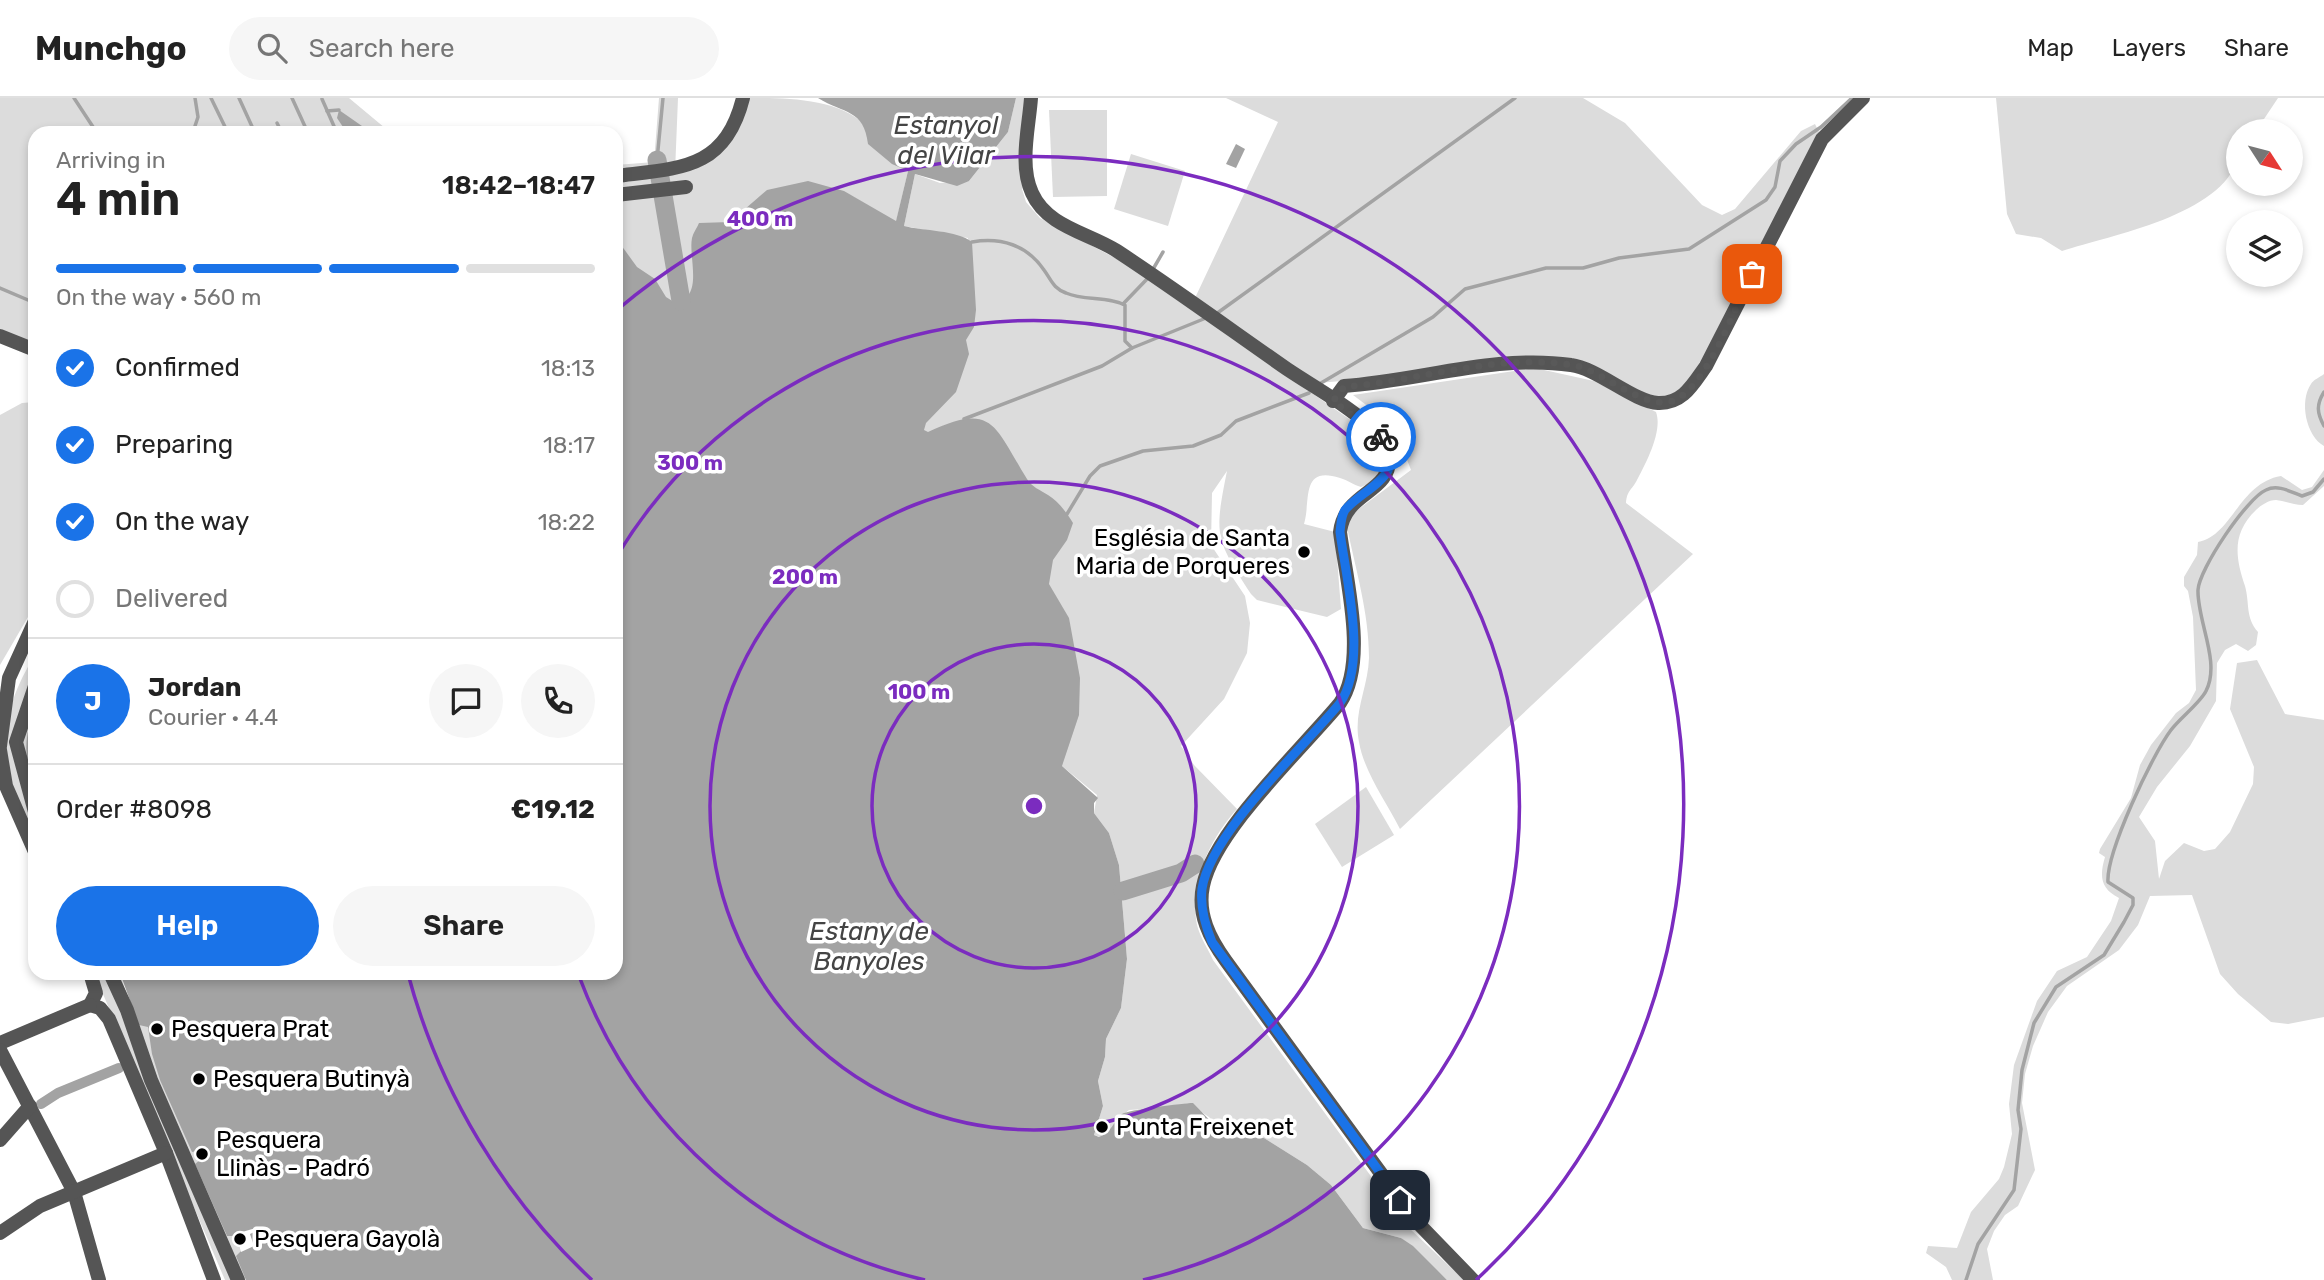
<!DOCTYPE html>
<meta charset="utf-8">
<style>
:root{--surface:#fff;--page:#f6f6f6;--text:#222;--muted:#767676;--line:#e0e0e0;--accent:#1a73e8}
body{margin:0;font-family:Rubik,sans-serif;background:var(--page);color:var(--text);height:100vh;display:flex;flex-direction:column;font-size:26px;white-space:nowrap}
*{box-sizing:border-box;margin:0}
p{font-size:23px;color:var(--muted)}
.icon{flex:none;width:38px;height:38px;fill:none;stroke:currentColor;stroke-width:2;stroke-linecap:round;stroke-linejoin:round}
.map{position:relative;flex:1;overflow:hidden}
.side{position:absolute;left:28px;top:28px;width:595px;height:854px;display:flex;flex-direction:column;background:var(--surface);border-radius:21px;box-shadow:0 4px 10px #0003}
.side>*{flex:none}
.needle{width:46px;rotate:126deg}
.controls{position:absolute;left:2226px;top:21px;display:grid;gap:14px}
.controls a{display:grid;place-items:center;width:77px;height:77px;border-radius:50%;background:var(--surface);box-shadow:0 4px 10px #0003;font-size:35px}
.pin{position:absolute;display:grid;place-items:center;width:60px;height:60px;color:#fff;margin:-30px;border-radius:14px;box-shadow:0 4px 10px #0006}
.courier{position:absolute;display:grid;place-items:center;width:70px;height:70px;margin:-35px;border:5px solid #1a73e8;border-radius:50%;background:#fff;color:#222;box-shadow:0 2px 9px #0007}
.headline em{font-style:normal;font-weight:600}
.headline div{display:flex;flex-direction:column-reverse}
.headline{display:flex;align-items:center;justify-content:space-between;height:119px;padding:0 28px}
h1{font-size:46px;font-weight:600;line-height:52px}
.bar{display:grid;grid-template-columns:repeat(4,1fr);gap:10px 7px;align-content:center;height:84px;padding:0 28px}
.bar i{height:9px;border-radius:5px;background:var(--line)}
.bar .on{background:var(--accent)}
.bar p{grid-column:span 4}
.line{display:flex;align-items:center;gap:18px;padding:0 28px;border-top:2px solid var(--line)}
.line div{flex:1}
.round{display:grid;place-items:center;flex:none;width:74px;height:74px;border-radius:37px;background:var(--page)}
ol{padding:0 28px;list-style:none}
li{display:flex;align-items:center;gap:21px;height:77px}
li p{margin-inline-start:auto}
li .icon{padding:7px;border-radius:50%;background:var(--accent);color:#fff;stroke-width:4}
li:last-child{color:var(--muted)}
li i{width:38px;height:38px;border:4px solid var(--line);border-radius:50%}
.button{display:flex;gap:14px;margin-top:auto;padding:14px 28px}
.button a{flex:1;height:80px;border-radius:42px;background:var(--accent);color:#fff;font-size:28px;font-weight:600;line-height:80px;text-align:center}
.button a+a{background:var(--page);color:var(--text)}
header{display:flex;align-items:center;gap:42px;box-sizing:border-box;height:98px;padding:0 35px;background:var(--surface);border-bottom:2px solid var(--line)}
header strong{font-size:33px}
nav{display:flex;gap:38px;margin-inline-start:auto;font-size:24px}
.search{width:490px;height:63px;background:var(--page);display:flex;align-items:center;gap:18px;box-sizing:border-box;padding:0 24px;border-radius:38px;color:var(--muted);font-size:26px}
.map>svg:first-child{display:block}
.green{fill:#dcdcdc}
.water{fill:#a3a3a3}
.pier{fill:#fff}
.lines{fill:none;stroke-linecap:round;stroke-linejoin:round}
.stream{stroke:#a3a3a3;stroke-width:3.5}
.canal{stroke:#a3a3a3;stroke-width:10}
.river{stroke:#a3a3a3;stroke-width:19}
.minor{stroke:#555;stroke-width:14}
.done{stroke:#595959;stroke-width:7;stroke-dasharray:0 12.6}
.route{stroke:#1a73e8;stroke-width:9}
.ring{fill:none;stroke:#7b2cbf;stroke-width:3.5}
.poi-dot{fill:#000;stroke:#fff;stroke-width:2.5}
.labels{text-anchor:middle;stroke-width:7;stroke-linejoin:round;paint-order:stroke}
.poi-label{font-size:24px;fill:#000;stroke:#fff;text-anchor:start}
.water-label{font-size:26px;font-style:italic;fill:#444;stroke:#fff}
.centre{fill:#7b2cbf;stroke:#fff;stroke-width:3.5}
.ring-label{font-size:21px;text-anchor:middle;font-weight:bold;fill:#7b2cbf;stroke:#fff;stroke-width:7;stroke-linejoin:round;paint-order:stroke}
</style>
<header>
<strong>Munchgo</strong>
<div class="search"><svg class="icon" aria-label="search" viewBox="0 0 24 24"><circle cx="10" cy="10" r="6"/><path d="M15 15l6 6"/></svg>Search here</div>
<nav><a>Map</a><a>Layers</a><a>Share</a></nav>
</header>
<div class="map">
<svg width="2324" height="1182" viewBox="0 0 2324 1182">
<rect width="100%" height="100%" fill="#fff"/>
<g class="green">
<polygon points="0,0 349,0 391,35 35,35 35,248 0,234"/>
<path d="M659,0h19l-3,74c47,-7 61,-30 73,-74 38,0 90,0 117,27 15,19 19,36 43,46l-12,51 -44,-26 -154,101 -32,14 -50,-73v-73l38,-3z"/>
<path d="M1016,0h8l-2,91 4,13 14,16 90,48 242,169c14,19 15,42 -11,52 -8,-2 -13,-7 -21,-9 -40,-13 -29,23 -36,46l31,8 6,77 -14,8 -70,-17 -6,-6c-36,-56 -37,-58 -24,-123l-15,22 -1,52 34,51 5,27 -3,30 -23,46 -43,47 13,19 43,44c-28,31 -48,75 -40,116 3,12 11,24 16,35l195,267 56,53h-17l-46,-42 -38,-10 -32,-43 -24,-20 -43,-27 -38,-1 -17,-20 -21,-14 -13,4 -46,3 -12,10 -5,9 -12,8 -6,-2 9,-29 -5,-25 7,-24 1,-18 15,-31 6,-49 -8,-94 -10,-32 -15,-20 3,-18 -35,-29 -145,-330 51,-198 -64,-12 11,-52 25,9 29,-2 39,-49z"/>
<polygon points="1226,0 1583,0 1625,25 1702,107 1722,117 1735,111 1801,33 1815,26 1820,36 1702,266 1682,294 1656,301 1576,263 1318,285 1195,200 1278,24"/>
<path d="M1996,0h282l-22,33h-18c0,8 2,20 0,27 -16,57 -126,77 -176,93l-21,-13 -25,-4 -9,-20z"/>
<polygon points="1049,12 1107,12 1107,98 1053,99"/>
<polygon points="1131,56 1185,73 1168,128 1114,111"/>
<path d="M1535,270l59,13 62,31c7,19 -10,51 -19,68 -5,10 -10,10 -11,23l67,51 -293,275c-13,-26 -36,-57 -41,-87 -6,-30 9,-54 10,-84 0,-45 -13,-87 -22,-131l1,-10 63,-47 -17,-44 -41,-31z"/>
<path d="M2324,276v72c-18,-10 -25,-45 -13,-62 2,-4 9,-7 13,-10z"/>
<polygon points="35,304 35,507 0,567 0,317 22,305"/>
<path d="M2324,372v16l-21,19c-10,0 -18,-4 -27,-5 -7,0 -15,5 -20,10 -24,23 -21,47 -11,76 5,18 0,31 13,46l-2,13 -8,6 -12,-7 -11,6 -8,13 -1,38 -26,45 -33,41 -18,30 16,24 4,38 6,-18 19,-18 20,8 11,-2 15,-17 23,-48 1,-17 -24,-58 7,-46 20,-3 28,54 39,6v297l-36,7 -17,-2 -33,-28 -18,-20 -28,-79 -42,1 -12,29 -19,25 -52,36 -19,26 -15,34 -8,28 -3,29 13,67 -17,36 -13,9 -11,16 -7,18 6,31h-41l-6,-13 -20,-14 2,-7 29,2 14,-36 28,-33 5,-12 8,-33 -3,-30 5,-39 23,-64 20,-30 30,-14 24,-36 8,-23c-18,-9 -20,-21 -14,-41l-6,-4 1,-4 31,-51 9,-33 11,-20 25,-32 13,-10 7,-13 -3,-73 -5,-26 -4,-5v-9l13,-22 1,-13c34,-6 41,-59 83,-66l21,14 10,-3z"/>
<path d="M35,557v51l-9,58 9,20v56c-11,-25 -29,-53 -31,-82 -2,-36 12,-73 31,-103z"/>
<polygon points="1366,689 1394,737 1342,769 1315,726"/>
<polygon points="94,875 120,875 127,899 148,928 227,1138 234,1138 265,1182 225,1182"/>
</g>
<g class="water">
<path d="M818,0h198l-8,34 -39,49 -12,5 -42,-12 -11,52c19,5 53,4 68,16l4,68 -2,17 -8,13 3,14 -13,38 -30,31 -2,7 4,2c66,-31 66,-6 99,47 5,8 13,11 21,16 10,6 19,18 25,28l-6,17 -14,20 -4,24 20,34 11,60 -1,37 -17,51 36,32 -4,5v10l15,20 10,32 8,94 -6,49 -15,31 -1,18 -7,24 5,25 -9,29 5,2c13,-5 14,-15 23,-23 5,-4 63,-11 71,-11l33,34 38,1 43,27 24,20 32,43 38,10 12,8 34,34h-1201l-10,-24 5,-5 -7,-15h-7l-32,-72 5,-4 -3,-9 -5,1 -32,-72 -8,-26 -4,-27 -9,-2 -19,-52h496v-735l21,29 18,12 11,18 8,5c31,-3 14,-44 18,-64 1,-5 5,-10 7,-15l31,-1 37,-32 41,-9 36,10 52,30 12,-50 -16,-7 -24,-20c-4,-35 -24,-30 -50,-46z"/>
<polygon points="339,12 372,35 347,35 337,20"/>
<polygon points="1236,46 1245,51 1236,70 1226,66"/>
<path d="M35,608v78c-13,-29 -10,-48 0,-78z"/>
</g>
<polygon class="pier" points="260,1129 261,1131 250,1136 254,1148 241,1154 239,1148 247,1143 242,1134"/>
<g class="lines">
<g class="stream">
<polyline points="74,0 97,35"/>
<polyline points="211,0 228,35"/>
<polyline points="239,0 255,35"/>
<polyline points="292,0 308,35"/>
<polyline points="322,1 337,35"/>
<polyline points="327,13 339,12"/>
<polyline points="277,25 282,35"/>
<polyline points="194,31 198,19 195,0"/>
<polyline points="657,62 663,0"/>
<path d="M972,144c29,-5 55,3 72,28 8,11 9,18 22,23 18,8 42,3 59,12v36l7,7 74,-30"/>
<polyline points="1152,173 1163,154"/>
<polyline points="0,190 35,205"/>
<polyline points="1123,206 1148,180"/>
<polyline points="1216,216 1515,0"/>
<polyline points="1321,285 1433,219 1465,191 1546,170 1583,170 1619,160 1689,151 1766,102 1775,89 1780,63 1796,46 1821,29 1852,0"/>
<path d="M2324,294c-8,13 -7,21 0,34"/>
<polyline points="964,321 1102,268 1132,250"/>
<polyline points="1067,416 1090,378 1100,368 1143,353 1193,348 1221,337 1236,323 1309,295"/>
<path d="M1966,1182l12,-36 36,-54 7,-61 -3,-19 4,-40 12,-47 22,-36 48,-32 20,-33 9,-17v-7l-25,-16c-2,-29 44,-127 63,-152 9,-12 29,-27 35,-39 15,-29 -9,-70 -8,-101 1,-21 49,-92 68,-100 12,-6 25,2 36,6l11,-4 11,-13"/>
</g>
<polyline class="canal" points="41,1006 58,995 119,970"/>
<g class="river">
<polyline points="657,62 681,203"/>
<polyline points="1123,793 1181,775 1195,766"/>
</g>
<g class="minor">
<path d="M1031,0c-2,29 -12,67 1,95 15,34 57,40 85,58 58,38 114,79 170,118 30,20 65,39 91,64 7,7 11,14 11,23 3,38 -44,34 -49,76 6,47 28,130 0,171 -38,46 -126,128 -137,183 -6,28 7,53 23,75l189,259 58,60"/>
<path d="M616,78c64,-8 109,-6 127,-78"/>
<polyline points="616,97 686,89"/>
<polyline points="0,238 35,252"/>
<path d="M1333,303l11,-15c75,-5 152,-32 227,-21 26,3 63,37 87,38 25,1 35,-19 48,-37l116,-227 41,-41"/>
<polyline points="35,588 16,644 35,714"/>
<polyline points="0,648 9,580 35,523"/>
<polyline points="0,652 6,688 35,754"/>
<polyline points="110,875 127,912 151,982 238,1182"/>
<polyline points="90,907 100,910 109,921 166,1055 214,1182"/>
<polyline points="90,907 96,895 90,875"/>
<polyline points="0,945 90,907"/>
<polyline points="0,952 74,1094 99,1182"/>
<polyline points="0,1042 30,1008"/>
<polyline points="0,1135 40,1108 166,1055"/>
</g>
</g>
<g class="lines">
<path class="done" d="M1381,339l-48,-36 11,-14c73,-6 155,-34 228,-22 30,4 73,48 103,35 32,-14 61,-95 77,-126"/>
<path class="route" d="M1381,339c31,37 -19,52 -36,73 -4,6 -4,14 -5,22 6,47 28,130 0,171 -37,45 -130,130 -138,186 -2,18 3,36 10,53l188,258"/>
</g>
<g class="ring">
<circle cx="1034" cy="708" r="162"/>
<circle cx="1034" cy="708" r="324"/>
<path d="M925 1182A486 486 0 0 1 579 878M617 458A486 486 0 1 1 1143 1182"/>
<path d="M592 1182A648 648 0 0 1 408 876M617 212A648 648 0 0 1 1476 1182"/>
</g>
<g class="poi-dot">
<circle cx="1304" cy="454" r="7"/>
<circle cx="157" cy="931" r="7"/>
<circle cx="199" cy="981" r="7"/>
<circle cx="1102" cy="1029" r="7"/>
<circle cx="202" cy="1056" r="7"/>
<circle cx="240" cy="1141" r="7"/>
</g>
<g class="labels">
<g class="poi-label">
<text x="1290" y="448" text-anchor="end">Església de Santa<tspan x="1290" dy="28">Maria de Porqueres</tspan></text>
<text x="171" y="939">Pesquera Prat</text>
<text x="213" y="989">Pesquera Butinyà</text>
<text x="1116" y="1037">Punta Freixenet</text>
<text x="216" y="1050">Pesquera<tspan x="216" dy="28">Llinàs - Padró</tspan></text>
<text x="254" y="1149">Pesquera Gayolà</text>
</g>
<g class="water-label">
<text x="946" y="36">Estanyol<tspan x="946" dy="30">del Vilar</tspan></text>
<text x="869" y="842">Estany de<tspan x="869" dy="30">Banyoles</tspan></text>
</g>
</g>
<circle cx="1034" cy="708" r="10" class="centre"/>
<g class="ring-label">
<text x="760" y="128">400 m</text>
<text x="690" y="372">300 m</text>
<text x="805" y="486">200 m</text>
<text x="919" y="601">100 m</text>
</g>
</svg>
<div class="controls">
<a><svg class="needle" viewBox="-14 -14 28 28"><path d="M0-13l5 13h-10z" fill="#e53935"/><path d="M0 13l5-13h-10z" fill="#767676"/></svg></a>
<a><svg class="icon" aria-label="layers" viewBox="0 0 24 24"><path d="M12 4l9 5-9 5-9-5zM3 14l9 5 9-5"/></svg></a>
</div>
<div class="pin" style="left:1752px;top:176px;background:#ea580c"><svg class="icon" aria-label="bag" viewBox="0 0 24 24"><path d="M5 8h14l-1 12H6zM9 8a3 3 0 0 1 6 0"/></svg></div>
<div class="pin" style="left:1400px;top:1102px;background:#1f2937"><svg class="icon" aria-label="home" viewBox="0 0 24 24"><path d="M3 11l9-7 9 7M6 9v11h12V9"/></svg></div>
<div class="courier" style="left:1381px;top:339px"><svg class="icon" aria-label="bike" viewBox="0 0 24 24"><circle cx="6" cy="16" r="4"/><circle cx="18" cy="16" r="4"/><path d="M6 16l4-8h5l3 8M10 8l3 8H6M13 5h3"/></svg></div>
<section class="side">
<div class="headline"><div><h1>4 min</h1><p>Arriving in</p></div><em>18:42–18:47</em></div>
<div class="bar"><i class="on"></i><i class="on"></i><i class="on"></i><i></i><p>On the way · 560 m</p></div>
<ol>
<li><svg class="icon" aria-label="check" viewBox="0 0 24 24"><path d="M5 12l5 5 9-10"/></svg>Confirmed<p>18:13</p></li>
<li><svg class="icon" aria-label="check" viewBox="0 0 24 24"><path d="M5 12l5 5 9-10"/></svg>Preparing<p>18:17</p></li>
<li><svg class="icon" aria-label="check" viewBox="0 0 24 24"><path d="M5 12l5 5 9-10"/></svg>On the way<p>18:22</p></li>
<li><i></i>Delivered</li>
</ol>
<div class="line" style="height:126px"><b class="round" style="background:var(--accent);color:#fff">J</b><div><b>Jordan</b><p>Courier · 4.4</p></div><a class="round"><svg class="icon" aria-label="chat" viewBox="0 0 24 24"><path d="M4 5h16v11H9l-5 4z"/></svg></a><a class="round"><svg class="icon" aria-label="phone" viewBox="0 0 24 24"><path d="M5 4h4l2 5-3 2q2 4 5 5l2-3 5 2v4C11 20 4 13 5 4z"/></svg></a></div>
<div class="line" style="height:91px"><div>Order #8098</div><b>€19.12</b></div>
<div class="button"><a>Help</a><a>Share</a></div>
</section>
</div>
